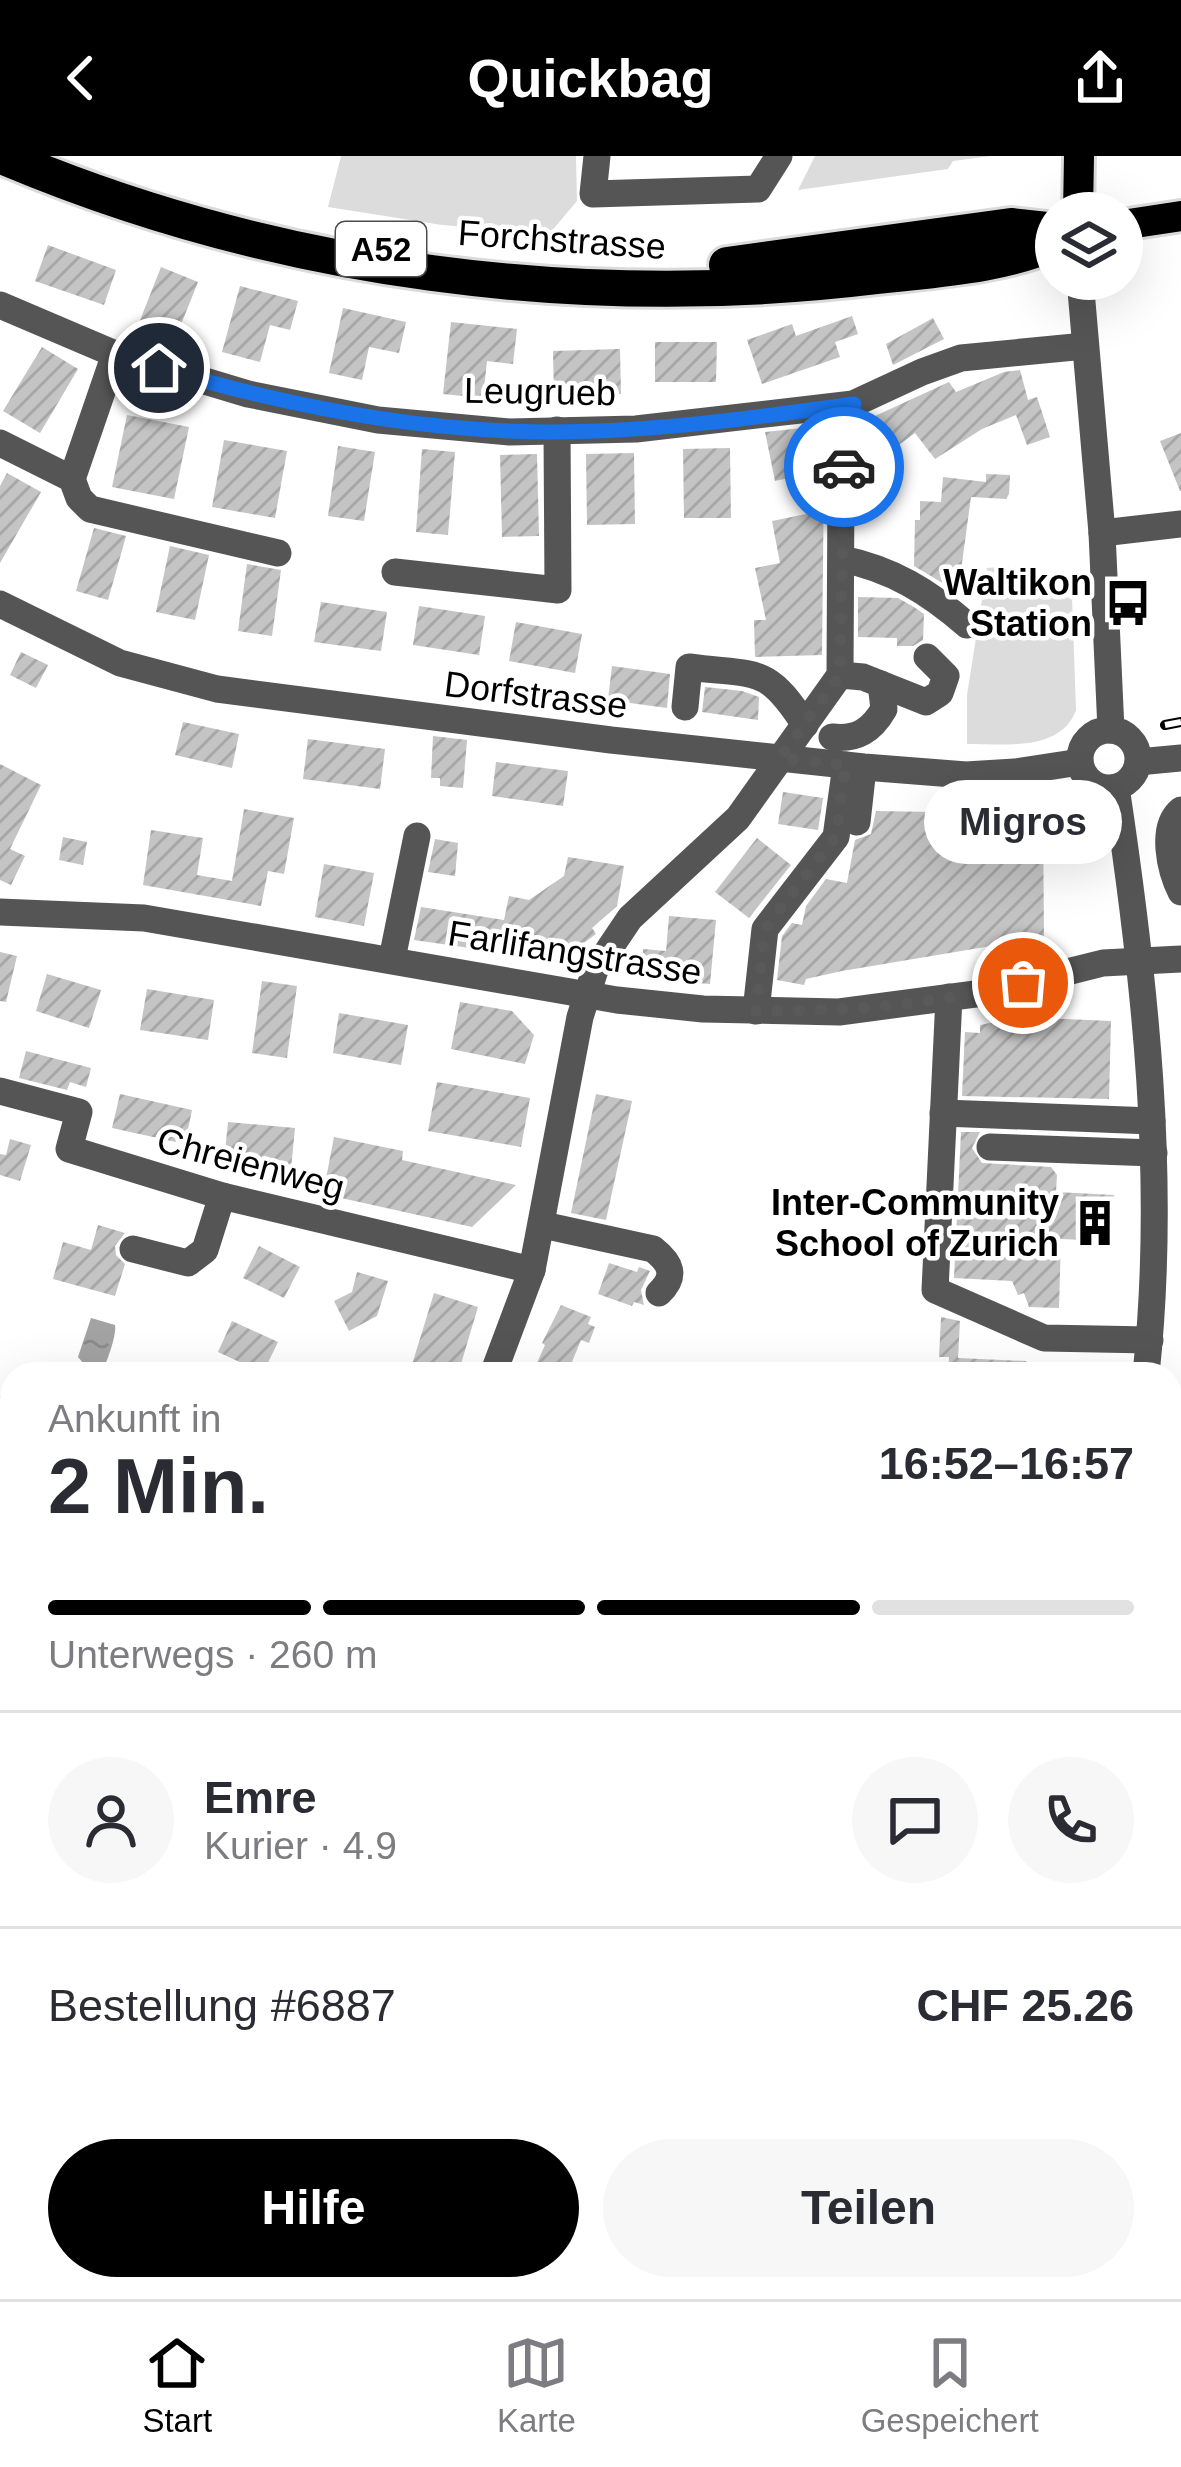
<!DOCTYPE html>
<html lang="de">
<meta charset="utf-8">
<style>
:root{--surface:#fff;--page:#f7f7f7;--text:#2b2b33;--muted:#7c7c81;--line:#e1e1e2;--accent:#000}
body{margin:0;font-family:Helvetica,sans-serif;background:var(--page);color:var(--text);height:100vh;display:flex;flex-direction:column;font-size:45px;white-space:nowrap}
*{box-sizing:border-box;margin:0}
p{font-size:39px;color:var(--muted)}
.icon{flex:none;width:66px;height:66px;fill:none;stroke:currentColor;stroke-width:2;stroke-linecap:round;stroke-linejoin:round}
.map{position:relative;flex:1;overflow:hidden}
.details{position:absolute;left:0px;top:1206px;width:1182px;height:939px;display:flex;flex-direction:column;background:var(--surface);border-radius:36px 36px 0 0;box-shadow:0 12px 48px #0002}
.details>*{flex:none}
.tools{position:absolute;left:1035px;top:36px;display:grid;gap:24px}
.tools a{display:grid;place-items:center;width:108px;height:108px;border-radius:50%;background:var(--surface);box-shadow:0 12px 48px #0002;font-size:60px}
.pin{position:absolute;display:grid;place-items:center;width:102px;height:102px;color:#fff;margin:-51px;border:6px solid #fff;border-radius:50%;box-shadow:0 3px 12px #0007}
.courier{position:absolute;display:grid;place-items:center;width:120px;height:120px;margin:-60px;border:9px solid #1a73e8;border-radius:50%;background:#fff;color:#222;box-shadow:0 3px 15px #0007}
.bubble{position:absolute;height:84px;border-radius:42px;background:var(--surface);box-shadow:0 12px 48px #0002;font-size:39px;font-weight:800;line-height:84px;text-align:center}
.summary em{font-style:normal;font-weight:800}
.summary div{display:flex;flex-direction:column-reverse}
.summary{display:flex;align-items:center;justify-content:space-between;height:204px;padding:0 48px}
h1{font-size:78px;font-weight:800;line-height:90px}
.bar{display:grid;grid-template-columns:repeat(4,1fr);gap:18px 12px;align-content:center;height:144px;padding:0 48px}
.bar i{height:15px;border-radius:9px;background:var(--line)}
.bar .on{background:var(--accent)}
.bar p{grid-column:span 4}
.line{display:flex;align-items:center;gap:30px;padding:0 48px;border-top:3px solid var(--line)}
.line div{flex:1}
.round{display:grid;place-items:center;flex:none;width:126px;height:126px;border-radius:63px;background:var(--page)}
.cta{display:flex;gap:24px;margin-top:auto;padding:24px 48px}
.cta a{flex:1;height:138px;border-radius:72px;background:var(--accent);color:#fff;font-size:48px;font-weight:800;line-height:138px;text-align:center}
.cta a+a{background:var(--page);color:var(--text)}
header{display:flex;justify-content:space-between;align-items:center;height:156px;padding:0 48px;background:var(--accent);color:#fff;font-size:54px;font-weight:800}
.dock{display:flex;justify-content:space-around;align-items:center;height:168px;border-top:3px solid var(--line);background:var(--surface);font-size:33px;color:var(--muted)}
.dock a{display:grid;justify-items:center;gap:6px}
.dock .on{color:var(--accent)}
.map>svg:first-child{display:block}
.green{fill:#dcdcdc}
.forest{fill:url(#forest-firs)}
.water{fill:url(#water-ripples)}
.lines{fill:none;stroke-linecap:round;stroke-linejoin:round}
.stream{stroke:#a3a3a3;stroke-width:6}
.building{fill:url(#building-hatch)}
.major-casing{stroke:#dbdbdb;stroke-width:36}
.highway-casing{stroke:#dbdbdb;stroke-width:42}
.minor{stroke:#555;stroke-width:27}
.major{stroke:#000;stroke-width:30}
.highway{stroke:#000;stroke-width:36}
.rail-casing{stroke:#000;stroke-width:10}
.rail{stroke:#fff;stroke-width:6;stroke-dasharray:18;stroke-linecap:butt}
.done{stroke:#595959;stroke-width:12;stroke-dasharray:0 21.6}
.route{stroke:#1a73e8;stroke-width:15}
.labels{text-anchor:middle;stroke-width:9;stroke-linejoin:round;paint-order:stroke}
.shield{fill:#fff;stroke:#4c4c4c;stroke-width:3}
.shield-label{font-size:33px;font-weight:bold;fill:#000}
.street-label{font-size:36px;fill:#000;stroke:#fff}
.poi-label{font-size:36px;font-weight:bold;fill:#000;stroke:#fff;text-anchor:end}
</style>
<header><svg class="icon" aria-label="back" viewBox="0 0 24 24"><path d="M15 5l-7 7 7 7"/></svg>Quickbag<svg class="icon" aria-label="share" viewBox="0 0 24 24"><path d="M12 15V3M7 8l5-5 5 5M5 13v7h14v-7"/></svg></header>
<div class="map">
<svg width="1181" height="2143" viewBox="0 0 1181 2143">
<defs>
<pattern id="forest-firs" width="22" height="20" patternUnits="userSpaceOnUse" patternTransform="scale(3)"><rect width="22" height="20" fill="#dcdcdc"/><path d="M5 1l3.5 6h-7zM16 11l3.5 6h-7z" fill="#bbb"/></pattern>
<pattern id="water-ripples" width="26" height="14" patternUnits="userSpaceOnUse" patternTransform="scale(3)"><rect width="26" height="14" fill="#a3a3a3"/><path d="M2 4q2-2 4 0t4 0M15 11q2-2 4 0t4 0" fill="none" stroke="#8b8b8b"/></pattern>
<pattern id="building-hatch" width="6" height="6" patternUnits="userSpaceOnUse" patternTransform="scale(3)"><rect width="6" height="6" fill="#c4c4c4"/><path d="M-1 1l2-2M0 6l6-6M5 7l2-2" fill="none" stroke="#a7a7a7"/></pattern>
</defs>
<rect width="100%" height="100%" fill="#fff"/>
<g class="green">
<polygon points="341,0 576,0 577,45 550,77 442,69 328,51"/>
<polygon points="815,0 991,0 953,5 948,13 798,34"/>
<path d="M1014,410l19,5 29,27 10,-1 4,113c-15,42 -72,34 -109,34v-49l20,-127z"/>
<polygon points="0,1552 12,1562 12,2133 872,2133 865,2143 0,2143"/>
<polygon points="1181,1811 1181,1927 1170,1936 1170,1845 1177,1812"/>
<polygon points="1170,1998 1181,1999 1181,2143 1058,2143 1067,2133 1170,2133"/>
</g>
<polygon class="forest" points="872,2133 1067,2133 1058,2143 865,2143"/>
<path class="water" d="M91,1162l24,7c2,8 -7,34 -11,42l-21,-4 -5,-6z"/>
<g class="lines">
<g class="stream">
<polyline points="1170,1960 1181,1953"/>
<polyline points="966,2133 983,2143"/>
<polyline points="923,2137 927,2133"/>
<polyline points="1034,2143 1044,2133"/>
</g>
</g>
<g class="building">
<polygon points="48,89 116,114 104,149 35,125"/>
<polygon points="161,111 198,126 176,181 139,167"/>
<polygon points="240,130 298,145 290,174 270,169 260,206 222,196"/>
<polygon points="343,152 406,166 399,197 369,191 362,224 329,217"/>
<polygon points="852,160 858,178 835,186 840,201 762,228 747,184 792,168 796,180"/>
<polygon points="933,162 944,183 893,209 886,188"/>
<polygon points="451,166 517,173 513,208 487,205 483,242 443,238"/>
<polygon points="655,186 717,186 716,226 655,226"/>
<polygon points="42,191 78,213 40,277 3,255"/>
<polygon points="620,193 621,238 554,240 553,195"/>
<polygon points="1020,214 1028,244 1037,241 1050,281 1027,289 1016,259 982,273 935,303 915,277 896,291 875,260 949,226 956,236 1004,216"/>
<polygon points="127,259 189,271 174,343 112,331"/>
<polygon points="821,270 825,294 819,295 824,318 822,499 755,501 754,464 766,464 755,412 780,407 772,365 806,358 798,320 775,325 765,276"/>
<polygon points="1181,277 1181,335 1180,335 1160,285"/>
<polygon points="224,284 287,295 275,362 212,351"/>
<polygon points="338,290 375,296 364,365 328,360"/>
<polygon points="730,292 731,362 684,362 683,293"/>
<polygon points="422,293 455,296 448,379 416,376"/>
<polygon points="634,297 635,368 587,369 586,298"/>
<polygon points="537,298 539,380 502,381 500,299"/>
<polygon points="7,317 41,336 0,407 0,330"/>
<polygon points="986,318 1010,319 1009,338 1006,343 971,341 960,422 951,421 950,430 946,429 914,410 915,364 920,364 920,345 941,346 943,321 986,326"/>
<polygon points="94,372 126,380 108,444 76,435"/>
<polygon points="170,390 209,399 195,464 156,456"/>
<polygon points="247,408 281,414 272,480 238,475"/>
<polygon points="858,441 898,442 914,451 924,458 923,484 913,490 897,490 897,482 858,481"/>
<polygon points="321,446 387,456 381,495 314,486"/>
<polygon points="419,450 485,460 479,499 413,489"/>
<polygon points="516,466 582,478 575,517 509,505"/>
<polygon points="21,496 48,509 36,532 10,519"/>
<polygon points="612,510 670,518 667,552 608,544"/>
<polygon points="705,531 742,535 759,541 758,564 702,556"/>
<polygon points="183,566 239,578 232,612 175,599"/>
<polygon points="433,580 467,584 463,632 440,630 440,622 431,622"/>
<polygon points="308,583 385,593 380,633 303,623"/>
<polygon points="496,606 568,615 563,650 492,640"/>
<polygon points="0,608 41,629 10,693 25,700 11,729 0,724"/>
<polygon points="783,636 823,642 818,674 778,668"/>
<polygon points="244,653 294,662 284,718 268,715 261,750 143,729 151,674 203,682 197,719 232,725"/>
<polygon points="876,655 1043,658 1044,781 842,815 806,823 804,829 777,824 782,780 792,767 802,769 806,750 826,723 847,727 855,684 871,678"/>
<polygon points="63,681 87,686 83,709 59,704"/>
<polygon points="757,682 791,709 749,762 715,736"/>
<polygon points="435,683 458,687 455,720 428,716"/>
<polygon points="568,701 624,710 617,750 592,772 596,778 573,795 568,790 547,803 414,784 421,751 504,764 509,740 529,744 564,720"/>
<polygon points="324,708 374,717 364,770 315,761"/>
<polygon points="669,760 716,764 710,828 641,822 643,793 666,795"/>
<polygon points="0,796 17,800 6,846 0,845"/>
<polygon points="47,818 101,834 89,872 36,855"/>
<polygon points="262,825 297,830 287,902 252,897"/>
<polygon points="147,833 214,844 208,884 140,874"/>
<polygon points="460,846 512,855 534,879 525,908 451,893"/>
<polygon points="339,857 408,869 401,909 333,897"/>
<polygon points="1020,861 1111,865 1109,943 962,940 965,876 980,877 980,869 1000,865 1020,866"/>
<polygon points="26,895 91,912 86,931 70,926 67,934 19,922"/>
<polygon points="437,926 530,942 521,991 428,975"/>
<polygon points="120,938 192,954 185,988 112,972"/>
<polygon points="596,938 632,945 606,1064 571,1057"/>
<polygon points="228,966 295,972 291,1013 224,1006"/>
<polygon points="961,976 980,976 972,992 982,1007 1051,1011 1057,1019 1056,1036 1114,1039 1112,1085 1088,1089 1085,1084 1061,1083 1059,1152 1029,1151 1024,1137 1018,1139 1012,1125 954,1122"/>
<polygon points="334,981 403,995 402,1004 516,1029 472,1071 323,1038"/>
<polygon points="10,983 31,989 20,1025 0,1019 0,998 6,999"/>
<polygon points="98,1069 125,1077 115,1090 116,1099 125,1108 115,1140 53,1123 63,1086 91,1094"/>
<polygon points="259,1090 300,1111 284,1142 243,1122"/>
<polygon points="609,1107 637,1116 639,1111 650,1115 641,1134 644,1149 634,1146 632,1150 598,1138"/>
<polygon points="357,1116 388,1125 377,1160 349,1175 334,1145 352,1136"/>
<polygon points="434,1137 478,1151 458,1218 431,1218 411,1212"/>
<polygon points="561,1149 591,1161 588,1168 595,1171 589,1187 581,1184 567,1218 532,1218 545,1189 542,1187"/>
<polygon points="941,1161 960,1165 958,1202 1026,1205 1026,1218 948,1218 949,1201 939,1201"/>
<polygon points="232,1165 278,1186 263,1217 218,1196"/>
</g>
<g class="lines">
<defs>
<g id="major">
<polyline points="1078,57 1079,0"/>
<polyline points="1122,69 1181,60"/>
</g>
<g id="highway">
<path d="M2,0c274,116 580,156 876,120 60,-7 122,-10 178,-34"/>
<polyline points="727,109 1011,70 1056,75"/>
</g>
</defs>
<use href="#major" class="major-casing"/>
<use href="#highway" class="highway-casing"/>
<g class="minor">
<polyline points="597,0 593,38 758,33 779,0"/>
<polyline points="1080,123 1102,377 1111,574"/>
<polyline points="0,149 115,198 248,238 378,264 510,276 636,273 853,248 922,216 961,202 1085,190"/>
<polyline points="0,287 72,323 79,342 90,353 278,397"/>
<polyline points="72,323 115,198"/>
<polyline points="1102,377 1181,368"/>
<path d="M842,403c50,10 87,33 125,66"/>
<polyline points="395,416 558,434 557,274"/>
<polyline points="0,448 120,507 217,533 611,584 864,611 966,619 1015,616 1080,606"/>
<polyline points="840,519 863,521 926,546 940,537 946,520 927,501"/>
<path d="M685,551l4,-40c68,9 77,-3 116,58"/>
<circle cx="1109" cy="603" r="29"/>
<path d="M832,581c25,3 40,-7 52,-28l-3,-25"/>
<polyline points="1138,606 1181,602"/>
<path d="M1116,631c29,193 51,392 30,587"/>
<path d="M1181,654c-21,17 -11,60 0,82"/>
<polyline points="857,666 862,621"/>
<polyline points="0,756 144,762 617,844 703,853 839,856 983,837 1103,807 1181,803"/>
<polyline points="392,803 417,680"/>
<polyline points="949,841 935,1134 1044,1182 1150,1184"/>
<polyline points="756,855 765,773 836,681 846,609"/>
<polyline points="0,935 79,956 69,993 222,1040 532,1114"/>
<polyline points="943,957 1152,965"/>
<polyline points="990,991 1154,997"/>
<path d="M543,1069l110,24c18,14 24,27 6,44"/>
<polyline points="133,1093 188,1107 205,1094 222,1040"/>
<polyline points="493,1218 532,1114 580,861 595,814 630,762 738,662 840,519 841,327 853,248"/>
<polyline points="0,1254 12,1258"/>
<polyline points="1170,1439 1181,1441"/>
<polyline points="0,1455 12,1439"/>
<polyline points="1170,1579 1181,1580"/>
<polyline points="1170,1618 1181,1619"/>
<polyline points="0,1723 12,1720"/>
<polyline points="0,1907 12,1894"/>
</g>
<use href="#major" class="major"/>
<use href="#highway" class="highway"/>
<defs>
<polyline id="rail" points="1165,569 1181,566"/>
</defs>
<use href="#rail" class="rail-casing"/>
<use href="#rail" class="rail"/>
</g>
<g class="lines">
<path class="done" d="M844,311l-4,208 -60,83 66,7 -10,71 -71,93 -9,82c90,1 179,-7 267,-28"/>
<path class="route" d="M159,212c114,34 230,58 349,63 115,5 232,-11 346,-27l-10,63"/>
</g>
<defs>
<symbol id="bus-bare" viewBox="-9 -9 18 18"><path d="M-5-6H5V4H4V6H2V4H-2V6H-4V4H-5ZM-3.5-4V0h7V-4ZM-3.5 1.2v1.5H-2V1.2ZM2 1.2v1.5H3.5V1.2Z" fill="#000" stroke="#fff" stroke-width="2.5" paint-order="stroke"/></symbol>
<symbol id="building-bare" viewBox="-9 -9 18 18"><path d="M-4-6H4V6H1V3H-1V6H-4ZM-2.5-4.3h1.7v1.8h-1.7ZM.8-4.3h1.7v1.8H.8ZM-2.5-1h1.7V.8h-1.7ZM.8-1h1.7V.8H.8Z" fill="#000" stroke="#fff" stroke-width="2.5" paint-order="stroke"/></symbol>
</defs>
<g fill-rule="evenodd">
<use href="#bus-bare" x="1095" y="414" width="66" height="66"/>
<use href="#building-bare" x="1062" y="1034" width="66" height="66"/>
</g>
<g class="labels">
<rect class="shield" x="336" y="66" width="90" height="54" rx="9"/>
<g class="shield-label">
<text x="381" y="105">A52</text>
</g>
<g class="street-label">
<text transform="translate(562 83) rotate(4)" y="13">Forchstrasse</text>
<text transform="translate(540 235) rotate(1)" y="13">Leugrueb</text>
<text transform="translate(536 538) rotate(7)" y="13">Dorfstrasse</text>
<text transform="translate(575 796) rotate(9)" y="13">Farlifangstrasse</text>
<text transform="translate(251 1007) rotate(15)" y="13">Chreienweg</text>
</g>
<g class="poi-label">
<text x="1092" y="439">Waltikon<tspan x="1092" dy="41">Station</tspan></text>
<text x="1059" y="1059">Inter-Community<tspan x="1059" dy="41">School of Zurich</tspan></text>
</g>
</g>
</svg>
<div class="tools">
<a><svg class="icon" aria-label="layers" viewBox="0 0 24 24"><path d="M12 4l9 5-9 5-9-5zM3 14l9 5 9-5"/></svg></a>
</div>
<div class="pin" style="left:1023px;top:827px;background:#ea580c"><svg class="icon" aria-label="bag" viewBox="0 0 24 24"><path d="M5 8h14l-1 12H6zM9 8a3 3 0 0 1 6 0"/></svg></div>
<div class="pin" style="left:159px;top:212px;background:#1f2937"><svg class="icon" aria-label="home" viewBox="0 0 24 24"><path d="M3 11l9-7 9 7M6 9v11h12V9"/></svg></div>
<div class="courier" style="left:844px;top:311px"><svg class="icon" aria-label="car" viewBox="0 0 24 24"><path d="M5 17H2v-5l4-1 3-4h7l3 4 3 1v5h-3M9 17h6M6 11h13"/><circle cx="7" cy="17" r="2"/><circle cx="17" cy="17" r="2"/></svg></div>
<div class="bubble" style="left:924px;top:624px;width:198px">Migros</div>
<section class="details">
<div class="summary"><div><h1>2 Min.</h1><p>Ankunft in</p></div><em>16:52–16:57</em></div>
<div class="bar"><i class="on"></i><i class="on"></i><i class="on"></i><i></i><p>Unterwegs · 260 m</p></div>
<div class="line" style="height:216px"><a class="round"><svg class="icon" aria-label="person" viewBox="0 0 24 24"><circle cx="12" cy="8" r="4"/><path d="M4 21q1-7 8-7t8 7"/></svg></a><div><b>Emre</b><p>Kurier · 4.9</p></div><a class="round"><svg class="icon" aria-label="chat" viewBox="0 0 24 24"><path d="M4 5h16v11H9l-5 4z"/></svg></a><a class="round"><svg class="icon" aria-label="phone" viewBox="0 0 24 24"><path d="M5 4h4l2 5-3 2q2 4 5 5l2-3 5 2v4C11 20 4 13 5 4z"/></svg></a></div>
<div class="line" style="height:156px"><div>Bestellung #6887</div><b>CHF 25.26</b></div>
<div class="cta"><a>Hilfe</a><a>Teilen</a></div>
</section>
</div>
<nav class="dock">
<a class="on"><svg class="icon" aria-label="home" viewBox="0 0 24 24"><path d="M3 11l9-7 9 7M6 9v11h12V9"/></svg>Start</a>
<a><svg class="icon" aria-label="map" viewBox="0 0 24 24"><path d="M3 6l6-2 6 2 6-2v14l-6 2-6-2-6 2zM9 4v14M15 6v14"/></svg>Karte</a>
<a><svg class="icon" aria-label="saved" viewBox="0 0 24 24"><path d="M7 4h10v16l-5-4-5 4z"/></svg>Gespeichert</a>
</nav>
